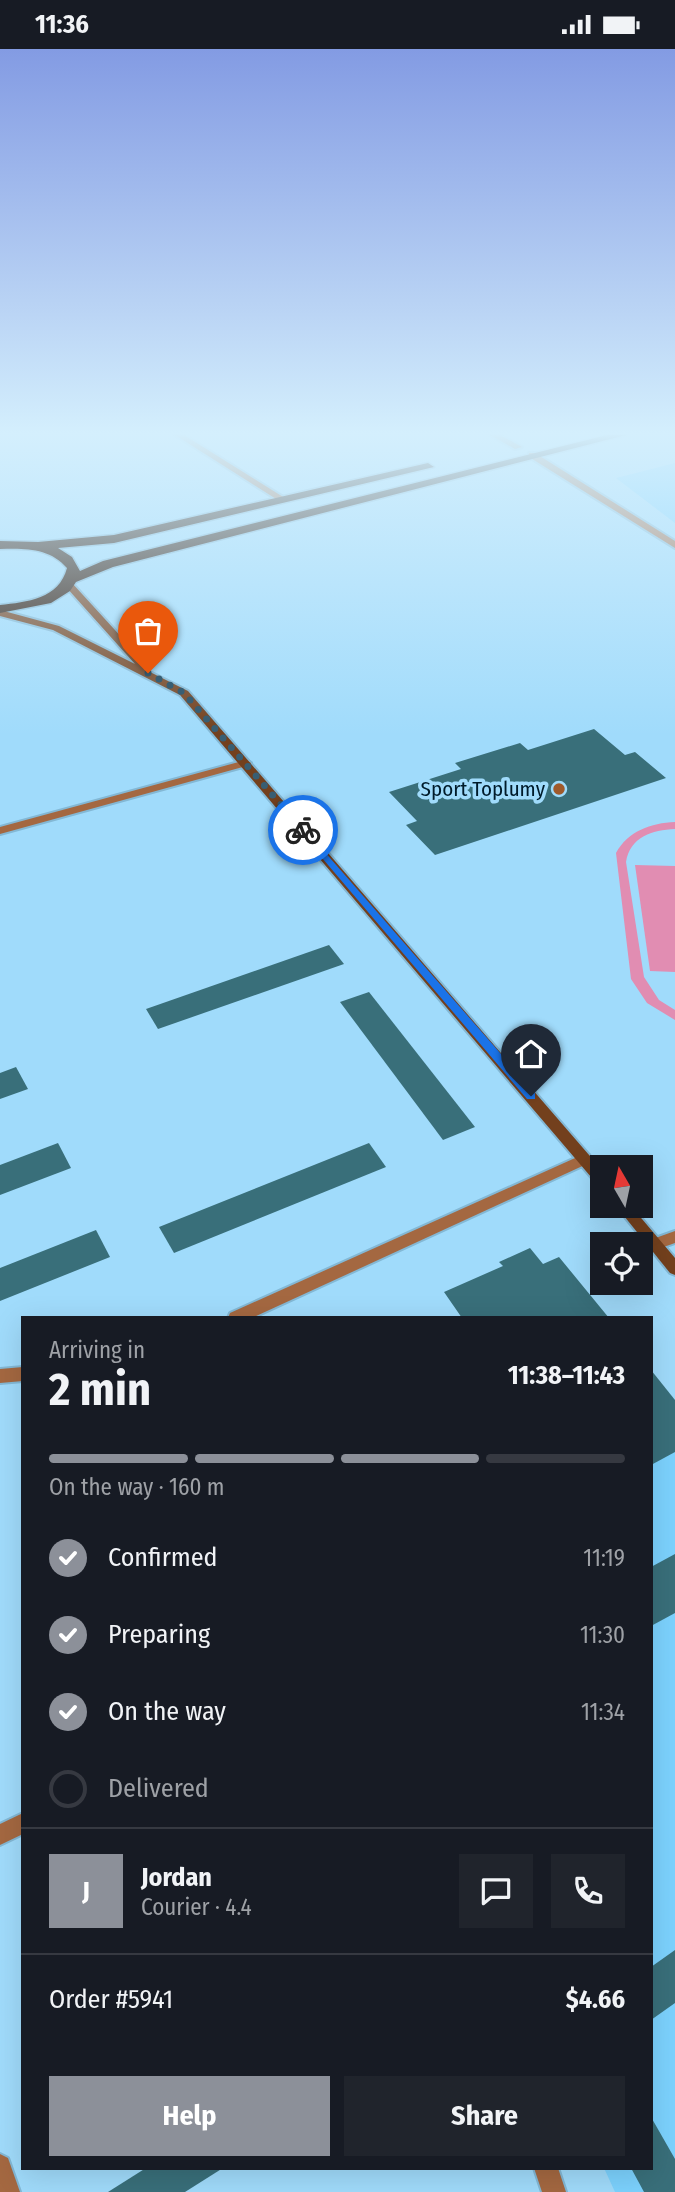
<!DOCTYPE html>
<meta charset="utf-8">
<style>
:root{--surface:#171b24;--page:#20242c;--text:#f1f3f6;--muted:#9ea1a6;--line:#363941;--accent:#8c9099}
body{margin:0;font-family:"Fira Sans Condensed",sans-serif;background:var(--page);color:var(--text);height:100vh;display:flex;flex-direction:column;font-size:26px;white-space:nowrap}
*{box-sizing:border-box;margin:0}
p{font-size:23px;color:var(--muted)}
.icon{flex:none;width:38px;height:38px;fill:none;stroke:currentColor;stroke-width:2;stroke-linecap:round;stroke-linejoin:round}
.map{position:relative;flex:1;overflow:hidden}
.panel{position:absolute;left:21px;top:1267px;width:632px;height:854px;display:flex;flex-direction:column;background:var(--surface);border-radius:0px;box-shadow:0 7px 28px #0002}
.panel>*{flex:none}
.needle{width:46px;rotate:351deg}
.buttons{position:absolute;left:590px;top:1106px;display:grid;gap:14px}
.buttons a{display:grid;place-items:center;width:63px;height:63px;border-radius:0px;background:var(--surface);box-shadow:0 7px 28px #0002;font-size:35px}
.pin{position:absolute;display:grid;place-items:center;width:60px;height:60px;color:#fff;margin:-72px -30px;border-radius:50% 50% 50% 0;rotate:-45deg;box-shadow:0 0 7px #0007}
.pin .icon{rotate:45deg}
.courier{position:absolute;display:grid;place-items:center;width:70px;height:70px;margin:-35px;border:5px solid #1a73e8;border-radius:50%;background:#fff;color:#222;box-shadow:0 2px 9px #0007}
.overview em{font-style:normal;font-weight:700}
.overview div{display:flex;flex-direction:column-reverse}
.overview{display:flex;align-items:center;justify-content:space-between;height:119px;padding:0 28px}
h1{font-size:46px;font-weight:700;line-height:52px}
.bar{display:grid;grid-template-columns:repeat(4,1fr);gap:10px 7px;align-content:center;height:84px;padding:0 28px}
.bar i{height:9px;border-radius:5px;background:var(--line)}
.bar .current{background:var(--accent)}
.bar p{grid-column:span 4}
.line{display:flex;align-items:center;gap:18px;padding:0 28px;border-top:2px solid var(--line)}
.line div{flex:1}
.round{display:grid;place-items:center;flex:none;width:74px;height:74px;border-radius:0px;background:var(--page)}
ol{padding:0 28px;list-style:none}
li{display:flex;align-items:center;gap:21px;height:77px}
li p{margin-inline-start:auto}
li .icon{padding:7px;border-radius:50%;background:var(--accent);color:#fff;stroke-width:4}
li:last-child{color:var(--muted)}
li i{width:38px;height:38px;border:4px solid var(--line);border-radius:50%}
.primary-button{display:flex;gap:14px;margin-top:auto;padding:14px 28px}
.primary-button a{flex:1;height:80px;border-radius:0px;background:var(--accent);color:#fff;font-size:28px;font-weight:700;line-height:80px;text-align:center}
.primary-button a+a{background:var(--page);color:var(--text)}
.status{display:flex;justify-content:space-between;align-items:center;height:49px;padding:0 35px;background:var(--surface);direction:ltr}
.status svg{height:19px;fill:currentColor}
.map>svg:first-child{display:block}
.built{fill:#7cd2fe}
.green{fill:#e18db2}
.building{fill:#396f7a}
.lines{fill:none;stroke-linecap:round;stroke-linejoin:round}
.street-casing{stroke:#83b8d5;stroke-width:4}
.secondary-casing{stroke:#83b8d5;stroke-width:4}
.highway-casing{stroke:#83b8d5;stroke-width:3}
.street{fill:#a46841;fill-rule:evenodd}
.secondary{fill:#73401d;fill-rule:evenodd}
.highway{fill:#2a1507;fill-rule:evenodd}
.route{fill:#1a73e8}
.done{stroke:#385e73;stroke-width:7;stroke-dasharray:0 12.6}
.poi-dot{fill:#9f5a2c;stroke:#a0dbfb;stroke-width:2.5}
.labels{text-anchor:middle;stroke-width:7;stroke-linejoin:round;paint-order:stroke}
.far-poi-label{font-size:21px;fill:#001b2a;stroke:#a0dbfb;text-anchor:end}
</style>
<div class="status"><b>11:36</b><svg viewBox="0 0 49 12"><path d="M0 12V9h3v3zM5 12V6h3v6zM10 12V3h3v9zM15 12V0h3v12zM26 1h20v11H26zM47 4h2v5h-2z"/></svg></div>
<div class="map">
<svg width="675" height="2143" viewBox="0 0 675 2143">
<rect width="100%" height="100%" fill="#a0dbfb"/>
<g class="built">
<polygon points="675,414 675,474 616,429 644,422"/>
<polygon points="675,1364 675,2143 615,2143 604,2119 651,2119 651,1377"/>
</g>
<g class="green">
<path d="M675,773v7c-23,1 -45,8 -49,33l18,115 15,23 16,10v10l-28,-17 -16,-24 -15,-126c12,-22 35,-30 59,-31z"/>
<polygon points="635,816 675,817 675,923 650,922"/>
</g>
<g class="building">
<polygon points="594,680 625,706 635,703 666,729 435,806 406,776 417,772 389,743 461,720 455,714 520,694 528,701"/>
<polygon points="329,896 344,915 158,980 146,960"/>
<polygon points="369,943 475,1078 443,1091 340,953"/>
<polygon points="16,1018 28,1040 0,1050 0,1024"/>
<polygon points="58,1094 71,1119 0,1146 0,1116"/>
<polygon points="369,1094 386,1118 174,1204 159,1178"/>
<polygon points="96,1181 110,1208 0,1252 0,1219"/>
<polygon points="530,1199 543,1215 559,1208 609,1269 462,1269 444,1243 503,1217 499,1213"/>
<polygon points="651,1321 675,1351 675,1403 651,1416"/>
<polygon points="675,1505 675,1564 651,1577 651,1518"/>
<polygon points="675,1901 675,1954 651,1971 651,1918"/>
<polygon points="651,2068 675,2110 675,2143 644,2143 631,2119 651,2119"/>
<polygon points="146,2119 223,2119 185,2143 108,2143"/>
</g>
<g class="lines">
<defs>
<g id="street">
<polygon points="175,386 184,386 288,451 281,453"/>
<polygon points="490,386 500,386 522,398 515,400"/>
<polygon points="529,404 535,404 675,492 675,499 529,408"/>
<polygon points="246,711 251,714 250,716 0,785 0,778"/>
<polygon points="584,1105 589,1106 591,1110 589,1114 252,1269 228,1269 230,1264"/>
<polygon points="675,1182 675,1194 655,1201 650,1199 647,1195 650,1191"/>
<polygon points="23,1318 23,1332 0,1334 0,1320"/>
<polygon points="23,1764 23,1785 0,1796 0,1775"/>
<polygon points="0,2105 8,2109 20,2143 0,2143"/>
<polygon points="534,2119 558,2119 566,2143 542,2143"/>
</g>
<g id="secondary">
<polygon points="66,534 72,534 146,615 147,617 144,620 188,642 602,1121 602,1137 597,1135 180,646 53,581 0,567 0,561 59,577 135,615 66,538"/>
<polygon points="616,1157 631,1157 675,1209 675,1226 670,1224"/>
</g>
<path id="highway" d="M607,386h19l-513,132 -37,15 -6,9 -19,12 -51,10v-8c27,-3 59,-6 67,-37 -17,-20 -42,-20 -67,-19v-8l38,1 76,-7 314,-72 6,4 -320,76 -56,5 14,9 8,14 23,-10z"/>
</defs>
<use href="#street" class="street-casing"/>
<use href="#secondary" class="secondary-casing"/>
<use href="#highway" class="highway-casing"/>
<use href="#street" class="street"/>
<use href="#secondary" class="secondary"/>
<use href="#highway" class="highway"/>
</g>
<linearGradient id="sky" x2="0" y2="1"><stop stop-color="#839be3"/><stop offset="0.56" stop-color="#d4effd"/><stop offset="1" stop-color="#d4effd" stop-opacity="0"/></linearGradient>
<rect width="675" height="686" fill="url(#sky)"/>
<polygon class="route" points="303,778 535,1044 535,1050 527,1050 300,783"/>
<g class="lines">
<polyline class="done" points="148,624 184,644 303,781"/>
</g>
<circle class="poi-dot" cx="559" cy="740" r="7"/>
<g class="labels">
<g class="far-poi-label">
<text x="545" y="747">Sport Toplumy</text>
</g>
</g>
</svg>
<div class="buttons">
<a><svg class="needle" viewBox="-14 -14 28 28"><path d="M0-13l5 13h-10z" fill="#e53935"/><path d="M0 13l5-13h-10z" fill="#9ea1a6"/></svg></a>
<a><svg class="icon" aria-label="locate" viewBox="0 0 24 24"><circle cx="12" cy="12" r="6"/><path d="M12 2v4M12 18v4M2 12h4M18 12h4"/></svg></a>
</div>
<div class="pin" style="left:148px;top:624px;background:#ea580c"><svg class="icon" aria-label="bag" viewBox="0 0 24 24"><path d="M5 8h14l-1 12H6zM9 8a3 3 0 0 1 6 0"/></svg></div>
<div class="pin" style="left:531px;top:1047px;background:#1f2937"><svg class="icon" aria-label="home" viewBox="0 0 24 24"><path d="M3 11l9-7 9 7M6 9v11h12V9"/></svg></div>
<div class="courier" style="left:303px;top:781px"><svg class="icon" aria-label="bike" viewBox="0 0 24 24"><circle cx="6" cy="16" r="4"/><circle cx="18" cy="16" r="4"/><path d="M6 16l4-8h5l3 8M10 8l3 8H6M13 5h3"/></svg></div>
<section class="panel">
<div class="overview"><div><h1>2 min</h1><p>Arriving in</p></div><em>11:38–11:43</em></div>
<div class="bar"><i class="current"></i><i class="current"></i><i class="current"></i><i></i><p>On the way · 160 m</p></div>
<ol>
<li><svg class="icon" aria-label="check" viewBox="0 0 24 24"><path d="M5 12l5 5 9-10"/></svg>Confirmed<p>11:19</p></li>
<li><svg class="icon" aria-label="check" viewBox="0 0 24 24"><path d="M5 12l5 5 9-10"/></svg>Preparing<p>11:30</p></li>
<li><svg class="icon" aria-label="check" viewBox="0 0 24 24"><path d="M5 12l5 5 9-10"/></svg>On the way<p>11:34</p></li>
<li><i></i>Delivered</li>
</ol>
<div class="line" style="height:126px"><b class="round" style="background:var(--accent);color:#fff">J</b><div><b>Jordan</b><p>Courier · 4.4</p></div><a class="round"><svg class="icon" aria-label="chat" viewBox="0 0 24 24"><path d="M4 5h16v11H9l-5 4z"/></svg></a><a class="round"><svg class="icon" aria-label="phone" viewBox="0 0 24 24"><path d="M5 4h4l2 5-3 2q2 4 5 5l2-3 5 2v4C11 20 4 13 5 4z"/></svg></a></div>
<div class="line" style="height:91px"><div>Order #5941</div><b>$4.66</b></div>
<div class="primary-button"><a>Help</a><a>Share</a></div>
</section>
</div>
